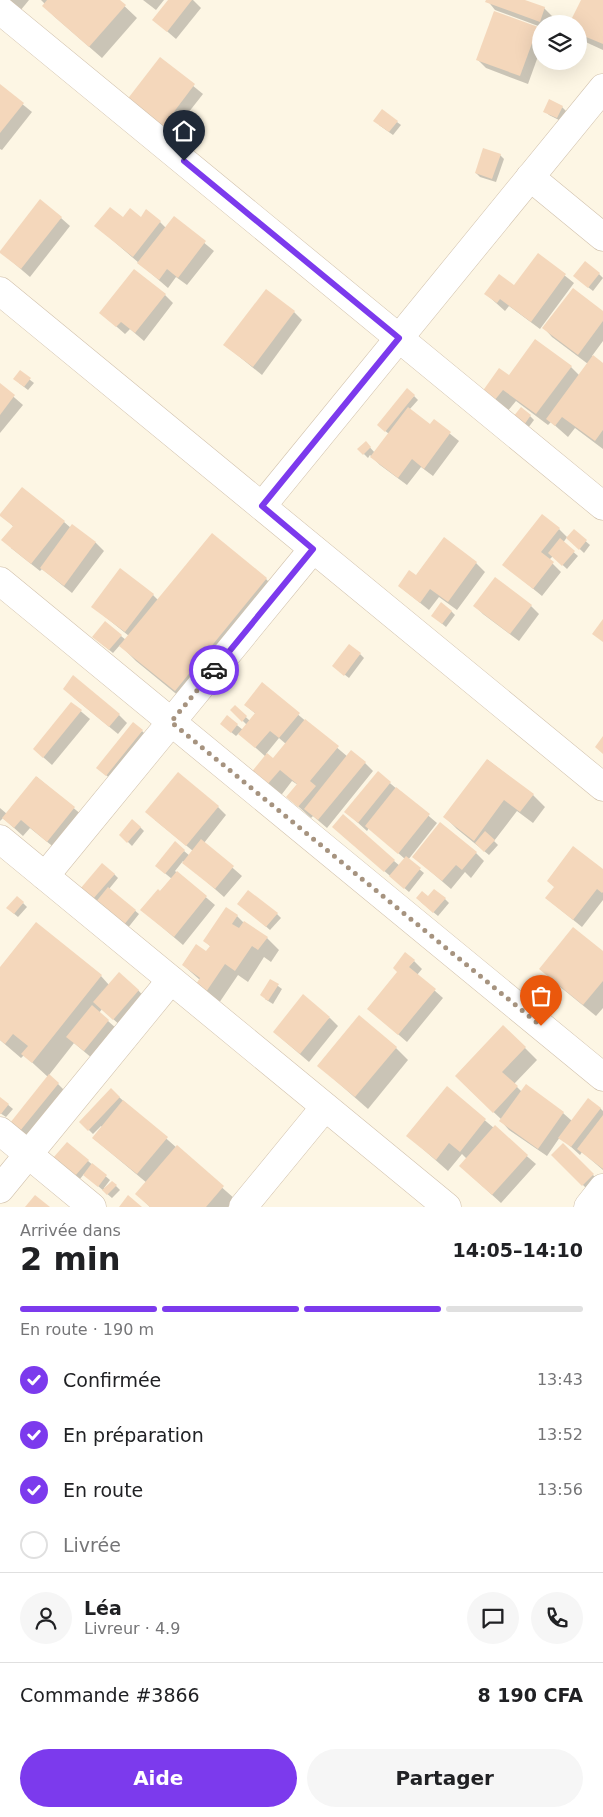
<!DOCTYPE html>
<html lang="fr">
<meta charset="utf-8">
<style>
:root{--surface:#fff;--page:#f6f6f6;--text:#202124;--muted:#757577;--line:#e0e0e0;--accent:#7c3aed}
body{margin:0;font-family:"DejaVu Sans",sans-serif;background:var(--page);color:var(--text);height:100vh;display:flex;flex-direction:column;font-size:19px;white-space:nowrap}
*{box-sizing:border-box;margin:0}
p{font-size:16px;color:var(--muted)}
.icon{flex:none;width:28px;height:28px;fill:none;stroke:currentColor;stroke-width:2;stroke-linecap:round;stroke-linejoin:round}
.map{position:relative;height:1207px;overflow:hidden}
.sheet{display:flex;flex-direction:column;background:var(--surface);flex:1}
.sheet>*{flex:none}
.controls{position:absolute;left:532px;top:15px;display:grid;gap:10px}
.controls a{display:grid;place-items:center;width:55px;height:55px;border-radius:50%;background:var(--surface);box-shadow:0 5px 20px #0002;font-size:25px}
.pin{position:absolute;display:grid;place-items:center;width:42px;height:42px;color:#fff;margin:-51px -21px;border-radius:50% 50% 50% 0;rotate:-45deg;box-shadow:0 0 5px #0007}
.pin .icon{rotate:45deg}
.courier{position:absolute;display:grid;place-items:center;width:50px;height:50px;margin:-25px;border:4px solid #7c3aed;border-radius:50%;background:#fff;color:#222;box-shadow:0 1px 6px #0007}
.overview em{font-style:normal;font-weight:700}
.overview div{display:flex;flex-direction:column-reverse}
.overview{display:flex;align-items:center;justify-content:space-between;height:85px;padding:0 20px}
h1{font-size:32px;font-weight:700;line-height:38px}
.bar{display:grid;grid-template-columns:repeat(4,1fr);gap:8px 5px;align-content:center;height:60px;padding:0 20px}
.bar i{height:6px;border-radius:4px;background:var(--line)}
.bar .active{background:var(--accent)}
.bar p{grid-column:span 4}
.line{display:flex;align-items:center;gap:12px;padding:0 20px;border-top:1px solid var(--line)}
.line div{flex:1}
.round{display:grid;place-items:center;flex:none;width:52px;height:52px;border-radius:26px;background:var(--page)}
ol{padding:0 20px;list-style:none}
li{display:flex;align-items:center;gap:15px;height:55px}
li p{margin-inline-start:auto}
li .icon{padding:5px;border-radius:50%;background:var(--accent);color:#fff;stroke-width:4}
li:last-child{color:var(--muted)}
li i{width:28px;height:28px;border:2px solid var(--line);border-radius:50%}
.cta{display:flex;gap:10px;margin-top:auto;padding:10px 20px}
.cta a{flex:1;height:58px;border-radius:30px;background:var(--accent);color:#fff;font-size:20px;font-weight:700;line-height:58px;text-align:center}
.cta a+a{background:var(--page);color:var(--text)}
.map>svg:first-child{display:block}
.shadow{fill:#0003;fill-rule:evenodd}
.building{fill:#f4d7bb}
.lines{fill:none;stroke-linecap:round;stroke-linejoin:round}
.minor-casing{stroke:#d1c1ac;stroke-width:29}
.minor{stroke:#fff;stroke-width:28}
.done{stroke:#a6937f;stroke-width:5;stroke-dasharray:0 9}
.route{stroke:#7c3aed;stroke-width:6}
</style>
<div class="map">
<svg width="603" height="1207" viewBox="0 0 603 1207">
<rect width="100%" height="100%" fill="#fdf6e4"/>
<g class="shadow">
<polygon points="7,0 29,0 20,11"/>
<polygon points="41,0 118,0 137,18 102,58 56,18 44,6 45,4"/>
<polygon points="143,0 164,0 156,10"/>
<polygon points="170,0 193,0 201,8 176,39 154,20"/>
<polygon points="487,0 522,0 544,8 553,17 550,24 541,24 541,27 495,10"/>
<polygon points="582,0 603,0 603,50 579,39 579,24"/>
<polygon points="537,28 541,32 541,48 528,84 486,68 478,60"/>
<polygon points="160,59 203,94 170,136 136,109"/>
<polygon points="0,86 32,112 2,150 0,149"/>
<polygon points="562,107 566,111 561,121 549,115 545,111"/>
<polygon points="397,122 401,125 393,135 379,125"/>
<polygon points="500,155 504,159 496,182 480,177 476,173"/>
<polygon points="61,218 70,226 30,277 1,252"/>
<polygon points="141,218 160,222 166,228 174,218 214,251 187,285 176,277 168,288 96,226 123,219"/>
<polygon points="538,254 574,283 540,329 509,306 505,311 486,294 514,287"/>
<polygon points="599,274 603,278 593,291 579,280"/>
<polygon points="165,295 173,303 144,341 130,329 125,334 101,313"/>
<polygon points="294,312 302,320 262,375 225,345"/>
<polygon points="603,312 603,341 592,356 603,364 603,449 575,428 568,437 551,422 548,425 516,401 507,412 483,392 509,376 571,367 580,376 588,364 552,337 544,328"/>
<polygon points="20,372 34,383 28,390 19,383"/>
<polygon points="0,385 23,405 0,433"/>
<polygon points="414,396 418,400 409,410 430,426 434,421 459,441 433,476 421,467 407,485 380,465 370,455 368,458 359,449 366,443 375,453 389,434 383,429"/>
<polygon points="530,416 534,420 528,428 519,420"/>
<polygon points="1,515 64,522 71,528 73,526 96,543 104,551 72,593 42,569 40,571 11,548 14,527"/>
<polygon points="559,529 568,538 574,531 590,545 584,553 567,537 563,543 578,556 567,569 553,556 549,560 561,572 542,596 504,565"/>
<polygon points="212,534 266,579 281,594 191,706 136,661 120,645 113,653 97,640 121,636 126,640 129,636 93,607 153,595 158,600"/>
<polygon points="444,539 476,563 485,572 457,610 439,597 429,610 399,586 416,576"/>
<polygon points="475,606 531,606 539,614 519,641 483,614"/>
<polygon points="451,611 455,615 446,627 433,616"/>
<polygon points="360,654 364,658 349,678 336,668"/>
<path d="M262,684l86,73 17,6 8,8 -46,57 -14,-12 -2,2 -23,-21 10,-12 -6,-4 -13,17 -15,-12 2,-29 -27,-24 -3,3 -10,-8 1,-11 16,13 4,-5 -15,-15 3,-3 15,14 6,-7 -11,-9zM279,738l7,6 -12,16 -8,-6z"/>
<polygon points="73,697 119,715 127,723 118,734"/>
<polygon points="71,703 90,719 52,765 43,757"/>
<polygon points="142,731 146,735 111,779 102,772"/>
<polygon points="488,760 533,795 545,807 533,823 517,811 494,841 498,845 489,855 457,829 445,817"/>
<polygon points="378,773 437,823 408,860 424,873 409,892 342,835 394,861 400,866 405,859 369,828 367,831 346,812"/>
<polygon points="37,777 83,816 56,849 30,828 23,836 3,818 0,821 0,808 7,814"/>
<polygon points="218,807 226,815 204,843 242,876 224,897 183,861 175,871 215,905 183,945 142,910 172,879 161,870 184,851 190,856 193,851 155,820"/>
<polygon points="140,827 144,831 132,846 121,835"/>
<polygon points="476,853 484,861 471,878 465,872 451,889 414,857"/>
<polygon points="603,871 603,900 582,927 546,898"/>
<polygon points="114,874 118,878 109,889 139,914 127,929 86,893"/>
<polygon points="429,897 445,899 449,903 438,916 421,902"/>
<polygon points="23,903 27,907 18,917 12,912"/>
<polygon points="243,907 277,914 281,918 270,930"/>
<polygon points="237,916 244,923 267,938 279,950 271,962 264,957 248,982 238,975 217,1006 207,999 200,980 183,965 206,953 211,947 205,941"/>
<polygon points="603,953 603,1008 596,1016 553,981 541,969"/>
<polygon points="414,961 422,969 417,975 443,998 407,1042 369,1009"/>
<polygon points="0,969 101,976 109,985 138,990 146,999 122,1027 102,1009 99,1013 117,1029 93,1059 74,1043 49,1075 66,1092 29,1138 20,1131 48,1077 24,1055 21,1058 0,1040"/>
<polygon points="270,980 282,989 273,1004 265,999"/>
<polygon points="330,1018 338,1026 309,1062 274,1032"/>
<polygon points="503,1026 537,1060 514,1084 522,1092 563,1113 572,1121 600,1108 603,1111 603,1170 582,1152 580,1155 560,1137 547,1156 509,1130 501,1121 502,1120 468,1088"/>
<polygon points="396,1048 408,1060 368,1109 319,1066"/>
<polygon points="447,1088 536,1164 501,1203 469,1174 467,1159 462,1154 448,1171 408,1136"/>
<polygon points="111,1090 235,1199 228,1207 150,1207 137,1194 147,1183 93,1138 102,1127 101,1126 93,1134 81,1122"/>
<polygon points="0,1098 13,1109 6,1117 0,1113"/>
<polygon points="563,1145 597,1179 587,1189 553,1155"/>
<polygon points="88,1161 110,1180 104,1188 105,1189 112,1182 120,1190 112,1198 84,1174 80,1179 59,1162"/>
</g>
<g class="building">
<polygon points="47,0 120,0 126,5 89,47 42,6"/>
<polygon points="168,0 192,0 167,32 152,20"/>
<polygon points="486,0 525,0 545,7 540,22 485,2"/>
<polygon points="581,0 603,0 603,44 579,34 579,24 569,24"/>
<polygon points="494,11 538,27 520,76 476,60"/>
<polygon points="160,57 195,84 161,129 126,101"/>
<polygon points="0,84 24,103 0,133"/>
<polygon points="549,99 563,106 557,118 543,112"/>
<polygon points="382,109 398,121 389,132 373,121"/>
<polygon points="483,148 501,154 492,179 475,173"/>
<polygon points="40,199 62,217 21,269 0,253 0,251"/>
<polygon points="110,207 123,217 130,208 141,217 146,209 161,221 133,257 94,226"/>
<polygon points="174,216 206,241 178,278 167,269 159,280 137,263"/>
<polygon points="538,253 566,274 531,322 500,299 497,303 484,294 499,274 514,285"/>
<polygon points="585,261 600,273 588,288 573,276"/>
<polygon points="134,269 166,294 135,333 121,322 116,327 99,313"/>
<polygon points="573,288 603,311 603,321 578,355 542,328"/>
<polygon points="266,289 295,311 253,367 223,345"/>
<polygon points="535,339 572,366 536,414 503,390 494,401 482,392 499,368 509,375"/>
<polygon points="593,355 603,363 603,430 595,441 562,417 555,426 546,419"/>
<polygon points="20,370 31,378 24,387 13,379"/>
<polygon points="0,383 15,395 0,415"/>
<polygon points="407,388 415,395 385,432 377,425"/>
<polygon points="408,407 430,424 434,419 451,432 424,469 412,459 398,478 370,457"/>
<polygon points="521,407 531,415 524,425 513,417"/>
<polygon points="366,441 371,447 363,455 357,449"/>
<polygon points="22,487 65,521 31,564 1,540 13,526 0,516 0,514"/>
<polygon points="542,514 560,528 541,552 554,562 533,589 502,565"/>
<polygon points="72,524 96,542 64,586 40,568"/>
<polygon points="574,529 587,540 579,550 566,538"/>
<polygon points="212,533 267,578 175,691 119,646"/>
<polygon points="444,537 477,562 448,602 430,589 420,603 398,586 409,570 416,575"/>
<polygon points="560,538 575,551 562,566 548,553"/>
<polygon points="120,568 154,594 125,632 91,607"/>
<polygon points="495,577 532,605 510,634 473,606"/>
<polygon points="441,602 452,611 442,624 431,616"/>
<polygon points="603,619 603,642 592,634"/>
<polygon points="105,621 122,635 109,650 92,637"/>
<polygon points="349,644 361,653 344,676 332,666"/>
<polygon points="73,675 120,714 109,727 63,689"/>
<polygon points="262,682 300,713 279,738 270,731 255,748 238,734 255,713 244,705"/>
<polygon points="71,702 82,710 43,758 33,749"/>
<polygon points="235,705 247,716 242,722 230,710"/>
<polygon points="227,715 238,724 231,733 220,724"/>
<polygon points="305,719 339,746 310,781 316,786 298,807 286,797 297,784 280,770 266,786 250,774 267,753 273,758"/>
<polygon points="133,722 143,730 106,776 96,768"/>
<polygon points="603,736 603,754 595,747"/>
<polygon points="351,750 366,762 318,820 304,809"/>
<polygon points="487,759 534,794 520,812 504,800 474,841 443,817"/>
<polygon points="378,771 391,782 358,823 344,812"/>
<polygon points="178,772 219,806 186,846 145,812"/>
<polygon points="36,776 75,807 47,842 21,820 14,828 2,818"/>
<polygon points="396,787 430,814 398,854 365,826"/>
<polygon points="343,814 395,860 384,872 332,827"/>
<polygon points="132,819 141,827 127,843 119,835"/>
<polygon points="440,822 477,852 462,870 456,865 442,881 412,857"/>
<polygon points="485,831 495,840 484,852 475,843"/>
<polygon points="201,839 234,866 215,889 182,863"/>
<polygon points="175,841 185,850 165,874 155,866"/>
<polygon points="573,846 603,869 603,892 602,893 597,889 573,920 545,898 554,887 547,881"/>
<polygon points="406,856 421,868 404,889 389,876"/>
<polygon points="102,863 115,874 93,899 80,889"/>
<polygon points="177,871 207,896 174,937 140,910 158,889 160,891"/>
<polygon points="108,887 136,910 123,926 95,903"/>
<polygon points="434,889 446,898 433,913 416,898 422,891 428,896"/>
<polygon points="248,890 278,913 266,927 237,904"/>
<polygon points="17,896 24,902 14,914 6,908"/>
<polygon points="226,907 238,915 232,924 239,928 244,921 268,937 258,950 252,946 235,971 225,964 204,995 194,987 200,978 182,965 196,944 206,951 210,946 203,941"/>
<polygon points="36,922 102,975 32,1063 21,1054 28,1046 13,1034 5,1044 0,1040 0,967"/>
<polygon points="573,927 603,951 603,981 583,1005 539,969"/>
<polygon points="405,952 415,960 409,967 436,989 398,1035 367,1009 397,972 393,968"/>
<polygon points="119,972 139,990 113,1020 93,1002"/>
<polygon points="270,979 279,984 268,1001 260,995"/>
<polygon points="303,994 330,1017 300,1054 273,1032"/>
<polygon points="92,1005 109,1020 84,1051 66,1037"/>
<polygon points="359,1015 397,1047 355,1097 317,1066"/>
<polygon points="503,1025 526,1047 502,1072 518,1086 493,1113 455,1076"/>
<polygon points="49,1074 59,1083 20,1131 10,1123"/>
<polygon points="526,1084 564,1112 538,1149 499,1121"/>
<polygon points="447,1086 486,1119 460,1152 449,1143 436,1160 406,1136"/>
<polygon points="111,1088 120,1097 88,1131 79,1122"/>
<polygon points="0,1097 9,1104 1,1114 0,1114"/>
<polygon points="588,1098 601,1108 571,1147 558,1138"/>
<polygon points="123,1100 168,1137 137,1174 92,1138"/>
<polygon points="603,1115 603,1169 577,1149"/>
<polygon points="495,1125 528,1155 492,1195 459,1166"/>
<polygon points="67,1142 89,1160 75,1176 53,1158"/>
<polygon points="563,1143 594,1174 582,1186 551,1155"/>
<polygon points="177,1145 224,1186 206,1207 150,1207 135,1194"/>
<polygon points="92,1163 107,1175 98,1187 83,1175"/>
<polygon points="112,1181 117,1185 107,1195 102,1190"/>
<polygon points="35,1195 50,1207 25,1207"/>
<polygon points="128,1195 142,1207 119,1207"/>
</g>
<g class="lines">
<defs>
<g id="minor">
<polyline points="0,10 603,506"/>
<polyline points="530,177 603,237"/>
<polyline points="0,291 603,787"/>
<polyline points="262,506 603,88"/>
<polyline points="0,581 603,1077"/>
<polyline points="0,839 447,1207"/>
<polyline points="45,876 313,549"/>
<polyline points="0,1131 92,1207"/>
<polyline points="0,1189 171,980"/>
<polyline points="243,1207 325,1107"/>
<polyline points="588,1207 603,1188"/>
</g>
</defs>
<use href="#minor" class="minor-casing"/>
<use href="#minor" class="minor"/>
</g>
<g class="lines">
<polyline class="done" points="214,670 171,722 541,1026"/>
<polyline class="route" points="184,161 399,338 262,506 313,549 214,670"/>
</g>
</svg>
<div class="controls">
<a><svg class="icon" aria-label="layers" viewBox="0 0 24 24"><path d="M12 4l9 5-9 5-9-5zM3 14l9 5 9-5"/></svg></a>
</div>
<div class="pin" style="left:541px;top:1026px;background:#ea580c"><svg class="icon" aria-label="bag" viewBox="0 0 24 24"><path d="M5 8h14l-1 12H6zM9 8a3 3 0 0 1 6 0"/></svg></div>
<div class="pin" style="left:184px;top:161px;background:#1f2937"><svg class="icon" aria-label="home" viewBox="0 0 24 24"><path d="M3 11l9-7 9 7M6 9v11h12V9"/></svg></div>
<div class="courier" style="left:214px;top:670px"><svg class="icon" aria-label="car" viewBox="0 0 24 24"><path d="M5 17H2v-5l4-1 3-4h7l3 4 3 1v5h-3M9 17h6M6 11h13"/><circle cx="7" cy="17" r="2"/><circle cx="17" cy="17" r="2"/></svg></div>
</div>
<section class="sheet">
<div class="overview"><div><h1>2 min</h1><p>Arrivée dans</p></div><em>14:05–14:10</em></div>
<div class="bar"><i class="active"></i><i class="active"></i><i class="active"></i><i></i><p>En route · 190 m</p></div>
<ol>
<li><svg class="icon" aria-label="check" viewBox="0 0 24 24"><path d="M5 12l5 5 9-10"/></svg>Confirmée<p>13:43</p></li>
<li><svg class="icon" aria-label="check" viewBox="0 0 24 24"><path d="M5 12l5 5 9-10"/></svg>En préparation<p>13:52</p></li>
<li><svg class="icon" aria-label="check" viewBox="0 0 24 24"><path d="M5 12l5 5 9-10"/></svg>En route<p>13:56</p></li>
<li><i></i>Livrée</li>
</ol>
<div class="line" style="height:90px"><a class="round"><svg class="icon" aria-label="person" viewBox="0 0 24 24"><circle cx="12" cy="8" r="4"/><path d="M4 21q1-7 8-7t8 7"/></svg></a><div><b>Léa</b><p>Livreur · 4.9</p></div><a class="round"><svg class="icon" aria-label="chat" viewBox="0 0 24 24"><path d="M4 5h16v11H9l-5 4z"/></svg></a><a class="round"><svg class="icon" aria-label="phone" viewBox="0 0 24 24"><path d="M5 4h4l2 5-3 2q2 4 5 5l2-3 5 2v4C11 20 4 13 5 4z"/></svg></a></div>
<div class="line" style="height:65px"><div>Commande #3866</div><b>8 190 CFA</b></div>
<div class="cta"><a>Aide</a><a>Partager</a></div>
</section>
